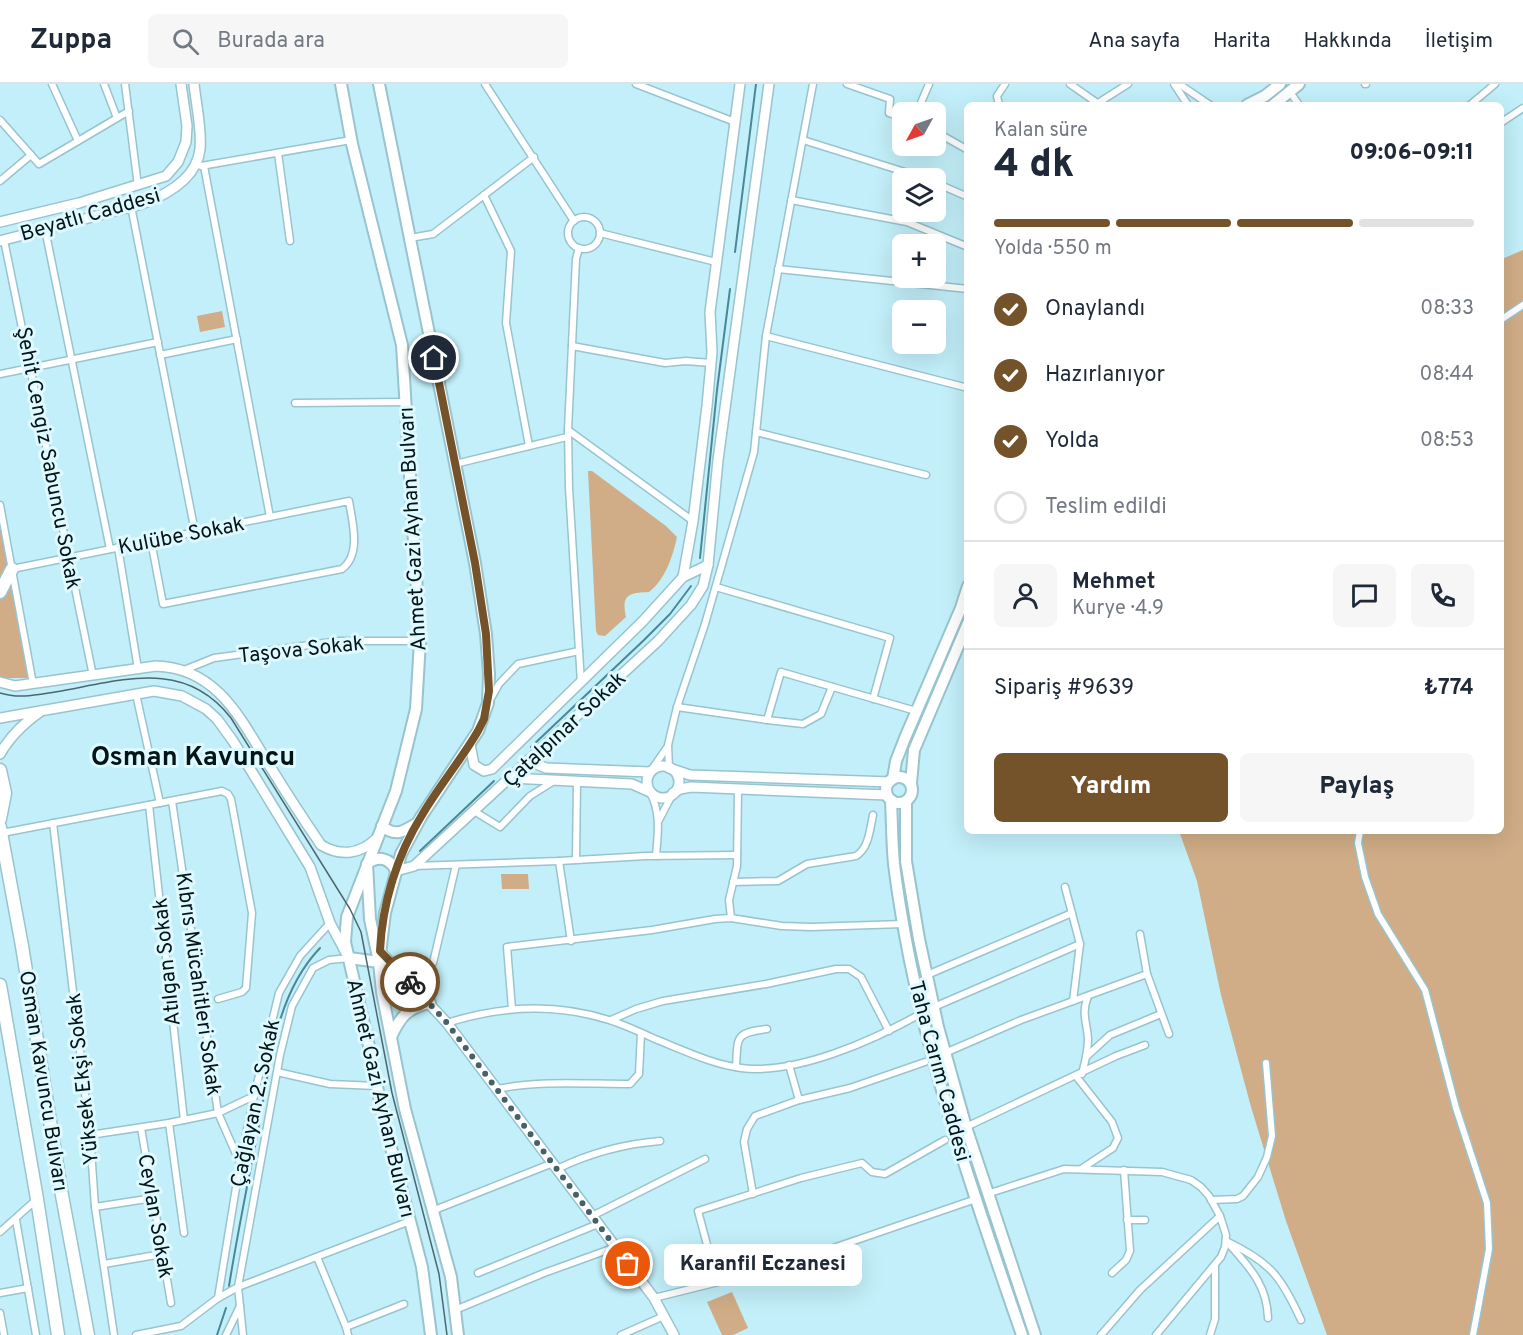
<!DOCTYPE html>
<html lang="tr">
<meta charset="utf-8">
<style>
:root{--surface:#fff;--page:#f6f6f7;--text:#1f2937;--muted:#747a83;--line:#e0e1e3;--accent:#74522a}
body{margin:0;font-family:Overpass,sans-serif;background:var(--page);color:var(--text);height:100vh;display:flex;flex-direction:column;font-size:22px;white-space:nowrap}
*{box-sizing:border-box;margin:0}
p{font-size:20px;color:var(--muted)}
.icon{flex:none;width:33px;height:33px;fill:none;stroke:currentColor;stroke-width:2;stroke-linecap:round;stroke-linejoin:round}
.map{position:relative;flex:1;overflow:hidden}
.details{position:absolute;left:964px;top:18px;width:540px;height:732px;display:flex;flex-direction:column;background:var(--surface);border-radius:9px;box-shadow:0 6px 24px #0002}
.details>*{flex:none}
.needle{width:39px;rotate:230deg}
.buttons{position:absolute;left:892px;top:18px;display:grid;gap:12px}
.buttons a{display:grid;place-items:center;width:54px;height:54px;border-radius:9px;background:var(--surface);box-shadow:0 6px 24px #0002;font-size:30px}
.pin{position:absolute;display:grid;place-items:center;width:51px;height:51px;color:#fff;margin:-26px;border:3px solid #fff;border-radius:50%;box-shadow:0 2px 6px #0007}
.courier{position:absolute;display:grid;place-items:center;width:60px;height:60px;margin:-30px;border:4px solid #74522a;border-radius:50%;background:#fff;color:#222;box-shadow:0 2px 8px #0007}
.bubble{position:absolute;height:42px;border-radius:9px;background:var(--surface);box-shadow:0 6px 24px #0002;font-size:20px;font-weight:800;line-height:42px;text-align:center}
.summary em{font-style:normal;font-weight:800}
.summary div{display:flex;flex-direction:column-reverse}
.summary{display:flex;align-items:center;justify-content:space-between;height:102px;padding:0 30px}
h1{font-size:39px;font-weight:800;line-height:45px}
.bar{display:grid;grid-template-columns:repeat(4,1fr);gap:9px 6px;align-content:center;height:72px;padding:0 30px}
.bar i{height:8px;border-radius:4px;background:var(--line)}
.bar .active{background:var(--accent)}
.bar p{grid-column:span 4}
.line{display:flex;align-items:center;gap:15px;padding:0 30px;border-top:2px solid var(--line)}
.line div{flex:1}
.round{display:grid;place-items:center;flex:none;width:63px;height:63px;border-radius:9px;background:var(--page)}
ol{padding:0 30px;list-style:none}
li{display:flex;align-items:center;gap:18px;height:66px}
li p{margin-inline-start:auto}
li .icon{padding:6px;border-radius:50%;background:var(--accent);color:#fff;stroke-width:4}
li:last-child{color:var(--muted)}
li i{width:33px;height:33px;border:3px solid var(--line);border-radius:50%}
.cta{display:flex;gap:12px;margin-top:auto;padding:12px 30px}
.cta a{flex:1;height:69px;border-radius:9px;background:var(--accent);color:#fff;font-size:24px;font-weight:800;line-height:69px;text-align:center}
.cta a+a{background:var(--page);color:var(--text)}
header{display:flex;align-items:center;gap:36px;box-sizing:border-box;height:84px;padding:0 30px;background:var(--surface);border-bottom:2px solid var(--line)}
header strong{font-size:28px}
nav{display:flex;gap:33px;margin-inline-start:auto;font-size:21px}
.search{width:420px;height:54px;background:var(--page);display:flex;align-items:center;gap:15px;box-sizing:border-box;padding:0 21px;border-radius:9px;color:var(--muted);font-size:22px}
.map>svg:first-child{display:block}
.green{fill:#d0ad87}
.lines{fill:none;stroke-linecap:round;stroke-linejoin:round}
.stream{stroke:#498896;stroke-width:2}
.street-casing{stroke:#98c4ce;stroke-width:9}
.secondary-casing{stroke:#98c4ce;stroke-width:12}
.primary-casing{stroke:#98c4ce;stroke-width:14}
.highway-casing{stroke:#98c4ce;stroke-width:15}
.street{stroke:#fff;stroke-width:6}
.secondary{stroke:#fff;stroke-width:9}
.primary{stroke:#fff;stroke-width:10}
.highway{stroke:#fff;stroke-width:12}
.tram{stroke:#4c676d;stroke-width:1.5}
.done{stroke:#466167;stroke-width:6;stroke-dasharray:0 10.8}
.route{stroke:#74522a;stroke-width:8}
.labels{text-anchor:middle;stroke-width:6;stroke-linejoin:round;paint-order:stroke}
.street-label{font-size:21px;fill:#041518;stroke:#def9ff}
.district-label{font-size:27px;font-weight:bold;fill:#041518;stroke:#def9ff}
</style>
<header>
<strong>Zuppa</strong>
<div class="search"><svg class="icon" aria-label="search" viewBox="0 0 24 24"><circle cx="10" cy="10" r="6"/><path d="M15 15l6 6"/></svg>Burada ara</div>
<nav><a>Ana sayfa</a><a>Harita</a><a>Hakkında</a><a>İletişim</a></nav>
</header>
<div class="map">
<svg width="1523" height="1251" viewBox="0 0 1523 1251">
<rect width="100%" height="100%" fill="#c2eff9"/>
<g class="green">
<polygon points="1523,166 1523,1251 1327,1251 1286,1137 1251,1023 1221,911 1197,797 1179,747 1502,747 1502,175"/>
<polygon points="222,227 225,243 200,248 197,232"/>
<path d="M588,387h4l74,55 11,11c-4,19 -12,43 -28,55 -20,1 -28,2 -23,25l-21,19 -7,-1 -2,-4z"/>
<polygon points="0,442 28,594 0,594"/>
<polygon points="501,790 528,790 529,805 502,805"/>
<polygon points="732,1208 748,1244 733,1251 722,1251 707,1218"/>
</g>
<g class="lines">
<g class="stream">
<polyline points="735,168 756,0"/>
<polyline points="700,474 717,306 730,205"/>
<polyline points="531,663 644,556 670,530 691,502"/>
<polyline points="420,767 494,697"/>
<path d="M229,1202c8,-50 18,-100 28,-150 12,-63 16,-139 63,-188"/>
<polyline points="217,1251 226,1224"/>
</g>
<defs>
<g id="street">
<polyline points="52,0 78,57"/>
<polyline points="104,0 117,34"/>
<polyline points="125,0 138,102"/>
<polyline points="485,0 574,137"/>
<polyline points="636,0 735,38"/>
<polyline points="847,0 890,15 889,29 903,34"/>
<polyline points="1070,0 1100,21"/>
<polyline points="1174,0 1188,21"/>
<polyline points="1179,0 1210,21"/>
<polyline points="1365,0 1366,0"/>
<polyline points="1290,8 1299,21"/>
<polyline points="1098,19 1128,0"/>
<polyline points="999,21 997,12 1005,0"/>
<polyline points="1470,21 1495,0"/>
<polyline points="917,28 929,0"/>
<polyline points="0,36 39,80 129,27"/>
<polyline points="1502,38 1523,24"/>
<polyline points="936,48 968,66"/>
<polyline points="803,56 924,94"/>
<polyline points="278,69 290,157"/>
<polyline points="201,82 351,56"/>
<polyline points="204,82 270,433"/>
<polyline points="0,97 31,71"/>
<polyline points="936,99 968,113"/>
<polyline points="484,111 511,167 506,239 529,362"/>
<polyline points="791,116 907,138 968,163"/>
<polyline points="131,122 195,448"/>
<circle cx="584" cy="149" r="16"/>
<polyline points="45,145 110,465"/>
<polyline points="600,149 716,178"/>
<polyline points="410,154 433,150 534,73"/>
<polyline points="4,156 93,592"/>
<polyline points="579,164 576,175 568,346 693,437"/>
<polyline points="778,185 968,205"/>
<polyline points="1502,235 1523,221"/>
<polyline points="766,252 968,304"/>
<polyline points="572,262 665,279 686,277 711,279"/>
<polyline points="160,271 237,255"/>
<polyline points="0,290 158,258"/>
<polyline points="295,319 406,318"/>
<polyline points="568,346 569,404 581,599"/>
<polyline points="756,348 926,391"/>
<polyline points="455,380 567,353"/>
<polyline points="0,421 33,600"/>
<polyline points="118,463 138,585"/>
<path d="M12,485l337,-68c3,20 13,53 -7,68l-179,35 -12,-63"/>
<polyline points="716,503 890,554 873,615"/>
<polyline points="184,586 214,574 339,557 420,557"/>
<polyline points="136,610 160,719"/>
<polyline points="490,616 499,600 518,580 579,567"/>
<polyline points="677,623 767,636 781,588 916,627"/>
<polyline points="767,636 803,640 821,630 832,603"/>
<polyline points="669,684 668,661 677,623 705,540 754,368 766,252 813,0"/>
<polyline points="650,688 668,662"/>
<path d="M650,708c11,21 8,41 6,64"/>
<polyline points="172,717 218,1029 240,1079"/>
<polyline points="149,721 184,1036"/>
<polyline points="474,727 500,743 530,712 554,697"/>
<polyline points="659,736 673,709"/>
<polyline points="53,739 90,1051 95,1123 114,1251"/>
<polyline points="1360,747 1358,759 1365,793 1378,830 1425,906 1456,1024 1487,1119 1489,1165 1473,1251"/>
<polyline points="2,749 222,707 228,710 231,715 252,829 246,904 242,908 218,915"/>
<polyline points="576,776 577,697"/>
<polyline points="559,777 571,857"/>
<polyline points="414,782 559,777 646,772 737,771"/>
<path d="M733,798l45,-1 29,-17 49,-8c13,-8 14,-27 17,-41"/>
<polyline points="1065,803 1080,860 1073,917"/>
<polyline points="731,834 729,816 737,782 738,705"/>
<polyline points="1140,850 1147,890 1169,950"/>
<polyline points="433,879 456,781"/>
<polyline points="927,891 1072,829"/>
<polyline points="934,923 1080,860"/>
<polyline points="512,925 507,863 652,846 715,835 731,834 782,842 811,843 903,840"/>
<polyline points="611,936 636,925 663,917 766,900 836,885 849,885 861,893 889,947"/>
<path d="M447,939c53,-17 109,-20 162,-3 16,5 31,12 46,19 28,11 56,25 86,29 56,7 133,-28 181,-55"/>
<polyline points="945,969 1021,936 1147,890"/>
<polyline points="1087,972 1110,951 1161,930"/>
<path d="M736,983c2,-30 -2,-34 31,-38"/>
<polyline points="277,988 330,1000 377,1002"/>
<path d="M1082,990c3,-12 6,-22 6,-35 -1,-17 -7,-25 0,-43"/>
<polyline points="1076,992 1112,1038 1118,1054 1113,1064 1081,1085"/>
<path d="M497,1005c43,-9 89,-5 133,-5l9,-10 2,-41"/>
<polyline points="799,1016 850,1004 925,978"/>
<polyline points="169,1039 184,1149"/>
<polyline points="966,1043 1116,972 1145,961"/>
<polyline points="141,1044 171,1219"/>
<polyline points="90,1051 169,1039 218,1029 254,1012"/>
<path d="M557,1085c33,-16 66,-25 103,-28"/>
<polyline points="753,1110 744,1058 747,1045 755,1032 799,1016 789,981"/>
<polyline points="987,1110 1064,1085 1162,1088 1191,1096 1201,1103 1209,1112 1220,1132 1226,1151 1225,1163 1221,1173 1156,1251"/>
<polyline points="1211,1116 1237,1115 1243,1112 1258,1093 1267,1073 1272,1052 1266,979"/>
<polyline points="95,1123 153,1114"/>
<polyline points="432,1127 553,1079"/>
<polyline points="592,1132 705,1075"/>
<polyline points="16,1136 36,1251"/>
<polyline points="1127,1136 1145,1136"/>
<polyline points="0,1148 37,1115"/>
<path d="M1226,1157c44,21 55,35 75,79"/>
<path d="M1229,1160c21,24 38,41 39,74"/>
<polyline points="317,1173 346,1243 348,1251"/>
<polyline points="104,1180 162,1170"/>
<polyline points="478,1189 598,1140"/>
<polyline points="1112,1189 1126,1176 1130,1167 1124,1086"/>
<polyline points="717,1198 698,1127 801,1094 862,1079 872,1088 885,1090 945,1056"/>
<polyline points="0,1209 28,1204"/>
<polyline points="218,1214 240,1079 254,1012 279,909 300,872 330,839"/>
<polyline points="654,1214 775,1184 976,1115"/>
<polyline points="455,1226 544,1189 616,1163"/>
<polyline points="0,1229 4,1251"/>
<polyline points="346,1243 404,1220"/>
<polyline points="136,1251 181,1242 218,1214 238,1203 410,1137"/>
<polyline points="226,1251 240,1222"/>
<polyline points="243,1251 238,1203 280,971 292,922 313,884 329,876 349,874"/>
<polyline points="621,1251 664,1232"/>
<polyline points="1101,1251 1140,1206 1220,1132"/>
<polyline points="1210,1251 1215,1235 1215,1181"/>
</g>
<g id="secondary">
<polyline points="0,138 79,119 166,92 178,78 186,58 187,42 181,0"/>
<path d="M0,157l142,-37c24,-9 55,-26 58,-55 2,-19 -4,-46 -6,-65"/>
<polyline points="683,493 693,437 707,322 712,268 710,228 740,0"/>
<path d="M0,598l15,4 141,-20c63,2 86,56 115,102 16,26 33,52 50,77 20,12 40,9 56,-7"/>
<polyline points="0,634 154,607 182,612 206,625 217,635 233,657 310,783 330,839 346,869"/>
<polyline points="470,660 474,681 484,687 492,685 643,537 683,493 708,481"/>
<path d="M0,670c10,-18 24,-31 41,-43"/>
<polyline points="529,677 546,684 650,688"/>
<circle cx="663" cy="698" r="16"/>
<polyline points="669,684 690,691 890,698"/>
<polyline points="511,694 632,700 650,708"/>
<polyline points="673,709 680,705 691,703 887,711"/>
<polyline points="396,787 414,782 658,557 691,521 703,502 708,481 718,376 769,0"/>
<polyline points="380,867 447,939 654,1214 674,1251"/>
<polyline points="379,878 394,895 414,906"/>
</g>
<g id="primary">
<polyline points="341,0 352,60 402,261 420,557 416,625 396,707 347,833 345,858 369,962 384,1037 422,1183 431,1251"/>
<polyline points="379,0 475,479 486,550 489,590 488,619 478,647 421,733 401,770 385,829 379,878 382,908 405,1025 451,1193 458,1251"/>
<polyline points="1247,21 1265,12 1280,0"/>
<polyline points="1273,21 1299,0"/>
<circle cx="899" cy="706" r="13"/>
<polyline points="893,695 896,677 905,654 961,524 968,502"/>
<polyline points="911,699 914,666 968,539"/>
<path d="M891,716c1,21 1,43 3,64 20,162 75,318 128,471"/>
<polyline points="906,717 906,777 919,855 938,943 966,1043 1035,1251"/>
<path d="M382,742c13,11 21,6 34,-2"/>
<path d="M349,874l30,4 -9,-43 -3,-55c11,-9 23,-6 29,7"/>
<path d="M391,953c9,-20 17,-30 39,-34"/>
</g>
<g id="highway">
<polyline points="0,508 12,485"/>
<polyline points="0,686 5,709 0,735"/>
<polyline points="0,743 22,862 61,1106 88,1251"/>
<polyline points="0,901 37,1115 58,1251"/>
</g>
</defs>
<use href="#street" class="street-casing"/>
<use href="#secondary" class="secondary-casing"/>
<use href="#primary" class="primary-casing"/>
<use href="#highway" class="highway-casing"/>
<use href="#street" class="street"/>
<use href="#secondary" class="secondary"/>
<use href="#primary" class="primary"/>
<use href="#highway" class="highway"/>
<path class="tram" d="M0,609c19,6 36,2 55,-1 65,-11 129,-35 176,26l119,191 11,23 31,161 47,181 8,61"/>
</g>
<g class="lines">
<polyline class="done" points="410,898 447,939 628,1180"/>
<path class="route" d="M410,898l-30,-31c2,-47 17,-96 42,-136 17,-29 39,-55 56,-84l6,-12 5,-28 -3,-57 -11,-71 -41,-205"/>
</g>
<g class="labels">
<g class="street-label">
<text transform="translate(90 130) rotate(-16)" y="7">Beyatlı Caddesi</text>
<text transform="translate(49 374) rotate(79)" y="7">Şehit Cengiz Sabuncu Sokak</text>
<text transform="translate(412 445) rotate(-93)" y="7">Ahmet Gazi Ayhan Bulvarı</text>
<text transform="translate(181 451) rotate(-11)" y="7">Kulübe Sokak</text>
<text transform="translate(301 565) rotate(-6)" y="7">Taşova Sokak</text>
<text transform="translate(564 645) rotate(-43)" y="7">Çatalpınar Sokak</text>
<text transform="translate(166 878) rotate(-96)" y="7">Atılgan Sokak</text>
<text transform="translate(199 900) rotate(82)" y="7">Kıbrıs Mücahitleri Sokak</text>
<text transform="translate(940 987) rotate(75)" y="7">Taha Carım Caddesi</text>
<text transform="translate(82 995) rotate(-96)" y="7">Yüksek Ekşi Sokak</text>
<text transform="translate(44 997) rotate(81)" y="7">Osman Kavuncu Bulvarı</text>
<text transform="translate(381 1014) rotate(77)" y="7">Ahmet Gazi Ayhan Bulvarı</text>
<text transform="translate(255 1019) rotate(-78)" y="7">Çağlayan 2. Sokak</text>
<text transform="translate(156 1132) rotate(80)" y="7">Ceylan Sokak</text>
</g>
<g class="district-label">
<text x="193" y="681">Osman Kavuncu</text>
</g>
</g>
</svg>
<div class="buttons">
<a><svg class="needle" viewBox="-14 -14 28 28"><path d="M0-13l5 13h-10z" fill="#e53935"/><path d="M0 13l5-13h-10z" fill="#747a83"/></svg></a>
<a><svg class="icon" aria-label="layers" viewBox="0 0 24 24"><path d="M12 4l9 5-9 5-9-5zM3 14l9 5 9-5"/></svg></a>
<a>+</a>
<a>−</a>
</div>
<div class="pin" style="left:628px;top:1180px;background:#ea580c"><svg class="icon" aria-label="bag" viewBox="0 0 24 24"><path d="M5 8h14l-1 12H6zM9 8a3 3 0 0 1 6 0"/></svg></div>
<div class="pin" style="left:434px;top:274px;background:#1f2937"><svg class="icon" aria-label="home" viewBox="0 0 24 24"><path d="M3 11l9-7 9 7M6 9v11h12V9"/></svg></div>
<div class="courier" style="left:410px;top:898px"><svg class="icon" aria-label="bike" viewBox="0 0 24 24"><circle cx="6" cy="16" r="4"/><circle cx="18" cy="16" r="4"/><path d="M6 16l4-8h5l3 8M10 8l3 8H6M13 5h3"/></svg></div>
<div class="bubble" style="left:664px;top:1160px;width:198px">Karanfil Eczanesi</div>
<section class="details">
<div class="summary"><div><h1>4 dk</h1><p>Kalan süre</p></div><em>09:06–09:11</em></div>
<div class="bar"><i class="active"></i><i class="active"></i><i class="active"></i><i></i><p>Yolda · 550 m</p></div>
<ol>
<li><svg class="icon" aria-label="check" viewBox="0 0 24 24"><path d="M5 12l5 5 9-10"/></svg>Onaylandı<p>08:33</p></li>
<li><svg class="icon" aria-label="check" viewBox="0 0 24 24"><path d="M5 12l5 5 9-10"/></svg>Hazırlanıyor<p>08:44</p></li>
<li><svg class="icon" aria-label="check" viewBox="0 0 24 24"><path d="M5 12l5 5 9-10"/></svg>Yolda<p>08:53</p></li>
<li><i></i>Teslim edildi</li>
</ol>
<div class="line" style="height:108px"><a class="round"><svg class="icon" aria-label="person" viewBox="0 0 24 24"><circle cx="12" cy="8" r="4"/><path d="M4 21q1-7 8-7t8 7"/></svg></a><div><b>Mehmet</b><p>Kurye · 4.9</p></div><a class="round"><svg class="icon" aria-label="chat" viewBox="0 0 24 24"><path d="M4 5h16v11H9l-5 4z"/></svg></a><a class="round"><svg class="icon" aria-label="phone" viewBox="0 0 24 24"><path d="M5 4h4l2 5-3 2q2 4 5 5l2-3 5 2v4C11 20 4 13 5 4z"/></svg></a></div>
<div class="line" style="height:78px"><div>Sipariş #9639</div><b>₺774</b></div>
<div class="cta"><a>Yardım</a><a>Paylaş</a></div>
</section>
</div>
